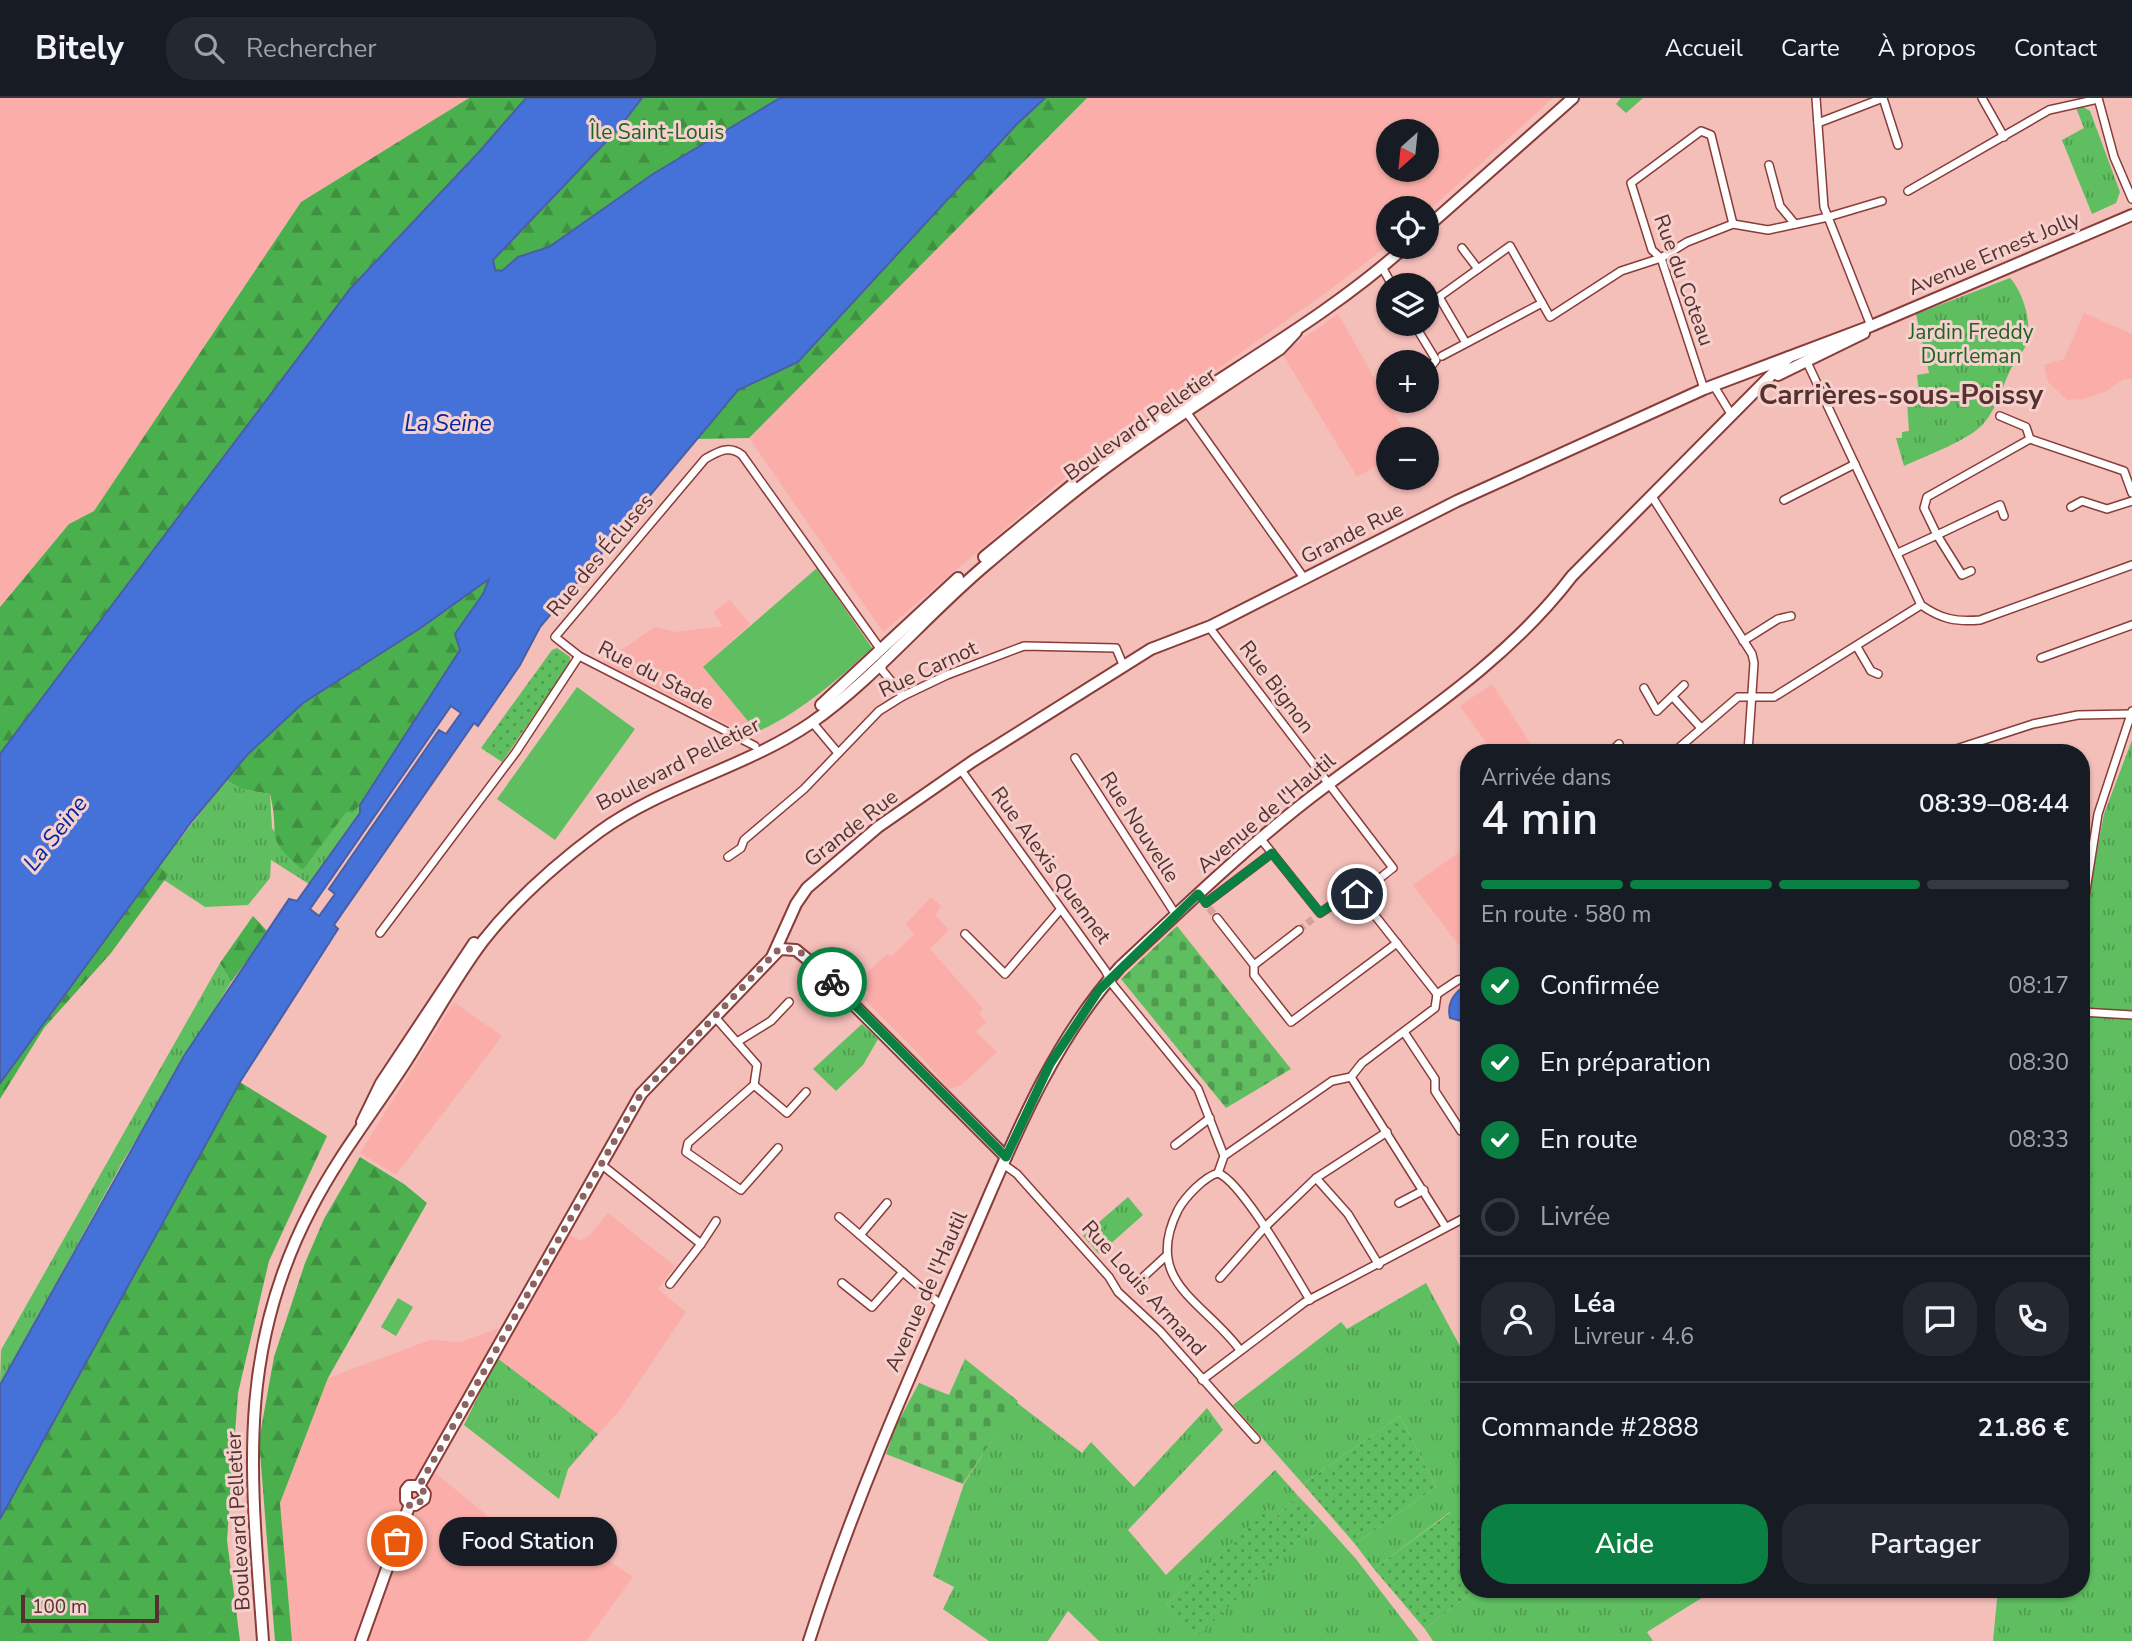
<!DOCTYPE html>
<html lang="fr">
<meta charset="utf-8">
<style>
:root{--surface:#171b24;--page:#242831;--text:#f1f3f6;--muted:#9ea1a6;--line:#363941;--accent:#0b8043}
body{margin:0;font-family:"Nunito Sans",sans-serif;background:var(--page);color:var(--text);height:100vh;display:flex;flex-direction:column;font-size:26px;white-space:nowrap}
*{box-sizing:border-box;margin:0}
p{font-size:23px;color:var(--muted)}
.icon{flex:none;width:38px;height:38px;fill:none;stroke:currentColor;stroke-width:2;stroke-linecap:round;stroke-linejoin:round}
.map{position:relative;flex:1;overflow:hidden}
.side{position:absolute;left:1460px;top:646px;width:630px;height:854px;display:flex;flex-direction:column;background:var(--surface);border-radius:28px;box-shadow:0 2px 5px #0004}
.side>*{flex:none}
.needle{width:46px;rotate:207deg}
.buttons{position:absolute;left:1376px;top:21px;display:grid;gap:14px}
.buttons a{display:grid;place-items:center;width:63px;height:63px;border-radius:50%;background:var(--surface);box-shadow:0 2px 5px #0004;font-size:35px}
.scale{position:absolute;left:21px;bottom:18px;width:138px;box-sizing:border-box;padding-left:7px;border:4px solid #55312f;border-top:0;font-size:19px;line-height:24px;white-space:nowrap;color:#55312f;-webkit-text-stroke:5px #f5d0cd;paint-order:stroke}
.pin{position:absolute;display:grid;place-items:center;width:60px;height:60px;color:#fff;margin:-30px;border:4px solid #fff;border-radius:50%;box-shadow:0 2px 7px #0007}
.courier{position:absolute;display:grid;place-items:center;width:70px;height:70px;margin:-35px;border:5px solid #0b8043;border-radius:50%;background:#fff;color:#222;box-shadow:0 2px 9px #0007}
.bubble{position:absolute;height:49px;border-radius:24px;background:var(--surface);box-shadow:0 2px 5px #0004;font-size:23px;font-weight:600;line-height:49px;text-align:center}
.overview em{font-style:normal;font-weight:600}
.overview div{display:flex;flex-direction:column-reverse}
.overview{display:flex;align-items:center;justify-content:space-between;height:119px;padding:0 21px}
h1{font-size:46px;font-weight:600;line-height:52px}
.bar{display:grid;grid-template-columns:repeat(4,1fr);gap:10px 7px;align-content:center;height:84px;padding:0 21px}
.bar i{height:9px;border-radius:5px;background:var(--line)}
.bar .on{background:var(--accent)}
.bar p{grid-column:span 4}
.line{display:flex;align-items:center;gap:18px;padding:0 21px;border-top:2px solid var(--line)}
.line div{flex:1}
.round{display:grid;place-items:center;flex:none;width:74px;height:74px;border-radius:28px;background:var(--page)}
ol{padding:0 21px;list-style:none}
li{display:flex;align-items:center;gap:21px;height:77px}
li p{margin-inline-start:auto}
li .icon{padding:7px;border-radius:50%;background:var(--accent);color:#fff;stroke-width:4}
li:last-child{color:var(--muted)}
li i{width:38px;height:38px;border:4px solid var(--line);border-radius:50%}
.primary-button{display:flex;gap:14px;margin-top:auto;padding:14px 21px}
.primary-button a{flex:1;height:80px;border-radius:28px;background:var(--accent);color:#fff;font-size:28px;font-weight:600;line-height:80px;text-align:center}
.primary-button a+a{background:var(--page);color:var(--text)}
header{display:flex;align-items:center;gap:42px;box-sizing:border-box;height:98px;padding:0 35px;background:var(--surface);border-bottom:2px solid var(--line)}
header strong{font-size:33px}
nav{display:flex;gap:38px;margin-inline-start:auto;font-size:24px}
.search{width:490px;height:63px;background:var(--page);display:flex;align-items:center;gap:18px;box-sizing:border-box;padding:0 24px;border-radius:28px;color:var(--muted);font-size:26px}
.map>svg:first-child{display:block}
.built{fill:#fbaea9;fill-rule:evenodd}
.grass{fill:url(#grass-tufts)}
.forest{fill:url(#forest-firs)}
.cemetery{fill:url(#cemetery-stones)}
.garden{fill:url(#garden-dots)}
.pitch{fill:#5ebe60}
.water{fill:#4572d9;stroke:#4a5ea6;stroke-width:2;fill-rule:evenodd}
.lines{fill:none;stroke-linecap:round;stroke-linejoin:round}
.street-tunnel{stroke:#d4a29d;stroke-width:7;stroke-dasharray:7 3.5;stroke-linecap:butt}
.street-casing{stroke:#893d3a;stroke-width:10}
.secondary-casing{stroke:#893d3a;stroke-width:14}
.street{stroke:#fff;stroke-width:7}
.secondary{stroke:#fff;stroke-width:10}
.done{stroke:#8d625f;stroke-width:7;stroke-dasharray:0 12.6}
.route{stroke:#0b8043;stroke-width:9}
.labels{text-anchor:middle;stroke-width:6;stroke-linejoin:round;paint-order:stroke}
.park-label{font-size:21px;fill:#1f6323;stroke:#f5d0cd}
.street-label{font-size:21px;fill:#55312f;stroke:#f5d0cd}
.water-label{font-size:23px;font-style:italic;fill:#03259f;stroke:#f5d0cd}
.district-label{font-size:28px;font-weight:bold;fill:#55312f;stroke:#f5d0cd}
</style>
<header>
<strong>Bitely</strong>
<div class="search"><svg class="icon" aria-label="search" viewBox="0 0 24 24"><circle cx="10" cy="10" r="6"/><path d="M15 15l6 6"/></svg>Rechercher</div>
<nav><a>Accueil</a><a>Carte</a><a>À propos</a><a>Contact</a></nav>
</header>
<div class="map">
<svg width="2132" height="1543" viewBox="0 0 2132 1543">
<defs>
<pattern id="grass-tufts" width="24" height="20" patternUnits="userSpaceOnUse" patternTransform="scale(1.75)"><rect width="24" height="20" fill="#5ebe60"/><path d="M3 7l-1-3M5 7V3M7 7l1-3M15 17l-1-3M17 17v-4M19 17l1-3" fill="none" stroke="#509b50"/></pattern>
<pattern id="forest-firs" width="22" height="20" patternUnits="userSpaceOnUse" patternTransform="scale(1.75)"><rect width="22" height="20" fill="#4ab04e"/><path d="M5 1l3.5 6h-7zM16 11l3.5 6h-7z" fill="#409041"/></pattern>
<pattern id="cemetery-stones" width="16" height="16" patternUnits="userSpaceOnUse" patternTransform="scale(1.75)"><rect width="16" height="16" fill="#5ebe60"/><path d="M2 7V4a2 2 0 0 1 4 0v3zM10 15v-3a2 2 0 0 1 4 0v3z" fill="#509b50"/></pattern>
<pattern id="garden-dots" width="8" height="8" patternUnits="userSpaceOnUse" patternTransform="scale(1.75)"><rect width="8" height="8" fill="#5ebe60"/><path d="M2 2h.1M6 6h.1" fill="none" stroke="#509b50" stroke-width="1.8" stroke-linecap="round"/></pattern>
</defs>
<rect width="100%" height="100%" fill="#f4beb9"/>
<g class="built">
<polygon points="0,0 469,0 301,104 94,413 69,426 0,508"/>
<path d="M1087,0h466l-127,115v-5h-38v37l-57,44 -257,181 -191,162 -134,-194zM1388,33h38v39h-38z"/>
<polygon points="2084,215 2132,236 2132,281 2124,281 2105,294 2084,301 2067,302 2048,284 2044,267 2064,261"/>
<polygon points="1338,216 1409,341 1388,341 1388,361 1357,379 1282,255"/>
<polygon points="730,502 750,526 703,570 757,634 749,637 603,564 655,529 675,534 723,528 713,514"/>
<polygon points="1492,586 1536,654 1493,654 1460,608"/>
<polygon points="1468,748 1468,859 1413,787"/>
<polygon points="931,799 941,808 935,817 949,832 930,851 983,911 979,915 986,924 976,934 997,954 961,987 949,991 918,955 864,901 869,895 861,886 868,878 866,876 887,856 891,859 914,836 906,826"/>
<polygon points="454,904 502,938 396,1077 360,1055"/>
<polygon points="608,1115 675,1168 658,1191 686,1214 620,1312 598,1336 497,1260 569,1136 580,1143 589,1138"/>
<polygon points="499,1230 428,1369 540,1461 552,1426 633,1479 586,1543 292,1543 280,1405 328,1280 430,1242 460,1244"/>
</g>
<g class="grass">
<polygon points="1621,0 1643,0 1626,15 1616,6"/>
<polygon points="2082,8 2090,13 2120,94 2116,105 2092,116 2062,42 2084,30 2076,10"/>
<path d="M2010,180c14,15 24,50 15,69 -5,10 -13,18 -17,28 -7,16 -12,34 -24,48 -14,17 -59,33 -80,43l-8,-28h6v-6l7,-1 -2,-29 13,-1 -3,-26 12,-2 -13,-59z"/>
<polygon points="2132,642 2132,1543 1993,1543 1998,1491 2081,1491 2081,836 2104,716"/>
<polygon points="226,682 242,691 270,696 272,730 303,772 347,712 352,714 360,707 361,715 309,786 271,762 270,780 248,807 205,809 164,782 169,776 159,768"/>
<polygon points="220,865 231,884 122,1065 0,1287 1,1252"/>
<polygon points="862,926 878,941 863,967 836,993 813,971"/>
<polygon points="1128,1099 1143,1117 1099,1156 1083,1138"/>
<polygon points="1426,1185 1468,1263 1468,1440 1450,1414 1374,1471 1355,1446 1436,1389 1400,1318 1303,1386 1233,1307 1341,1224 1347,1231"/>
<polygon points="497,1260 598,1336 568,1371 559,1401 464,1327"/>
<polygon points="1016,1304 1082,1355 1091,1344 1134,1389 1207,1310 1223,1332 1128,1432 1166,1477 1275,1372 1298,1398 1276,1419 1268,1411 1167,1506 1194,1541 1320,1421 1356,1461 1419,1543 1099,1543 1068,1513 1048,1543 989,1543 943,1511 954,1489 933,1478 964,1386"/>
<polygon points="1476,1491 1716,1491 1647,1534 1653,1543 1433,1543 1425,1531"/>
</g>
<g class="forest">
<polygon points="469,0 526,0 479,54 350,191 0,656 0,509 69,426 94,413 301,104"/>
<polygon points="642,0 780,0 653,76 549,149 518,159 502,173 494,172 492,163 618,31"/>
<polygon points="1045,0 1087,0 749,340 697,341 738,292 798,264 1016,27"/>
<path d="M490,479l-7,17 -28,40 5,16 -100,155 -8,8 -5,-2 -44,59c-41,-35 -22,-31 -33,-76l-28,-5 -16,-9c23,-27 48,-55 76,-76 59,-47 130,-78 188,-127z"/>
<polygon points="159,768 169,776 111,855 44,930 0,1001 0,985"/>
<polygon points="253,818 268,834 231,884 220,865"/>
<polygon points="240,984 327,1038 269,1163 238,1295 227,1442 240,1543 0,1543 0,1421"/>
<polygon points="360,1059 404,1086 427,1105 328,1280 280,1405 292,1543 275,1543 259,1342 274,1259 305,1165 324,1121"/>
</g>
<g class="cemetery">
<polygon points="1177,828 1291,971 1226,1010 1121,881"/>
<polygon points="965,1261 1018,1303 963,1386 886,1356 897,1326 919,1285 949,1297"/>
</g>
<g class="garden">
<polygon points="557,550 570,559 570,565 502,664 481,650 552,552"/>
<polygon points="1400,1318 1436,1389 1355,1446 1303,1386"/>
<polygon points="1298,1398 1320,1421 1194,1542 1167,1506 1268,1410 1276,1419"/>
<polygon points="1451,1414 1468,1440 1468,1491 1476,1491 1425,1531 1374,1471"/>
</g>
<g class="pitch">
<path d="M817,470l55,80c-37,34 -70,63 -115,84l-54,-65z"/>
<polygon points="577,589 635,631 555,742 497,701"/>
<polygon points="398,1200 413,1209 396,1238 381,1229"/>
</g>
<g class="water">
<path d="M526,0h116l-24,31 -125,131 2,10 7,1 16,-14 31,-10 104,-73 127,-76h265l-29,27 -218,237 -60,28 -198,237 -20,38 -42,61 -4,-3 -140,202 4,4 -98,153 -240,437v-134l184,-329 105,-157 8,2 63,-88v-8l100,-155 -5,-16 28,-40 6,-15 -67,48 -119,76 -56,52 -55,66 -192,262v-329l350,-465 129,-137zM451,608l10,7 -15,21 -7,-4 -110,159 6,5 -16,22 -9,-7z"/>
<path d="M1462,890h6v35l-18,-5c-3,-12 2,-23 12,-30z"/>
</g>
<g class="lines">
<g class="street-tunnel">
<polyline points="1209,810 1217,820"/>
<polyline points="1299,832 1314,820"/>
</g>
<defs>
<g id="street">
<polyline points="1816,0 1824,109 1871,228"/>
<polyline points="1982,0 2004,39"/>
<polyline points="2098,0 2114,59 2132,101"/>
<polyline points="1818,25 1883,0 1898,47"/>
<polyline points="1769,67 1780,108 1795,126"/>
<polyline points="1908,93 2049,12 2098,1"/>
<polyline points="1462,150 1478,171"/>
<polyline points="1382,169 1392,187"/>
<polyline points="1414,226 1436,262 1426,275"/>
<polyline points="1466,245 1439,199 1510,148 1542,205"/>
<polyline points="1442,258 1542,205 1550,219 1621,173 1661,160 1687,144 1733,126 1768,132 1828,119 1882,103"/>
<path d="M1806,262l115,245c20,14 34,17 59,15l152,-55"/>
<polyline points="1714,288 1731,316"/>
<polyline points="1704,291 1661,160 1652,152 1631,85 1701,33 1711,37 1733,126"/>
<polyline points="1185,312 1304,480"/>
<polyline points="2000,318 2026,329 2030,341"/>
<polyline points="1651,397 1752,556 1754,565 1748,654"/>
<polyline points="1784,402 1855,366"/>
<polyline points="2071,409 2082,403 2107,411 2132,403"/>
<polyline points="1898,455 1937,437 1924,410 1927,399 2030,341 2124,373 2132,395"/>
<polyline points="1971,473 1962,477 1937,437 2000,407 2004,418"/>
<path d="M1209,529l184,241c-13,9 -28,26 -43,25l-30,20 -60,-75"/>
<polyline points="1743,543 1778,521 1791,518"/>
<polyline points="1857,549 1871,573 1878,576"/>
<polyline points="2041,560 2132,527"/>
<polyline points="882,564 882,572 903,598"/>
<polyline points="1644,590 1657,613 1684,587"/>
<polyline points="1673,599 1701,630"/>
<polyline points="812,624 838,655"/>
<path d="M755,648l-176,-90 -24,-19 150,-178c14,-8 24,-14 37,-4l139,195"/>
<polyline points="1611,654 1619,646"/>
<polyline points="1674,654 1738,599 1774,599 1921,507"/>
<polyline points="1947,654 2033,626 2078,617 2131,616"/>
<polyline points="1075,660 1176,817"/>
<polyline points="961,672 1105,872 1113,887 1198,991 1224,1058"/>
<polyline points="728,759 741,750 744,742 804,691 879,613 903,598 947,577 1024,548 1116,550 1124,569"/>
<polyline points="1358,796 1437,896"/>
<polyline points="1206,805 1272,755"/>
<polyline points="1217,820 1254,867 1254,877 1291,924 1397,845"/>
<polyline points="2081,824 2098,716 2132,613"/>
<polyline points="380,835 516,654 579,558"/>
<polyline points="965,836 1005,876 1060,812"/>
<polyline points="1254,867 1299,832"/>
<polyline points="1437,896 1458,882 1468,880"/>
<polyline points="2081,914 2132,917"/>
<polyline points="714,918 757,967 754,987 688,1045 686,1054 741,1092 778,1050"/>
<polyline points="1404,934 1435,981 1435,993 1461,1033 1468,1037"/>
<polyline points="737,944 771,923 789,904"/>
<polyline points="1351,979 1445,1128"/>
<polyline points="754,987 787,1015 806,994"/>
<polyline points="1175,1047 1210,1020"/>
<polyline points="1003,1066 1017,1076 1109,1179 1118,1194 1160,1233 1256,1341"/>
<polyline points="602,1067 701,1146 670,1186"/>
<path d="M1218,1075c24,9 76,101 92,127"/>
<polyline points="1316,1080 1348,1116 1379,1167"/>
<polyline points="887,1105 860,1137 941,1207"/>
<polyline points="1399,1105 1424,1092"/>
<polyline points="839,1119 860,1137"/>
<polyline points="701,1146 716,1123"/>
<polyline points="1220,1180 1265,1129 1316,1080 1387,1034"/>
<polyline points="1139,1183 1166,1158"/>
<polyline points="842,1185 872,1209 903,1174"/>
<path d="M1240,1252c-36,-49 -98,-68 -62,-140 7,-13 26,-33 40,-37l6,-17 108,-75 19,-4 11,-14 73,-55 2,-14"/>
<polyline points="1202,1282 1305,1204 1468,1118"/>
</g>
<g id="secondary">
<polyline points="1426,130 1573,0"/>
<polyline points="1778,277 1864,235"/>
<path d="M1101,364c98,-77 211,-132 304,-215"/>
<polyline points="984,459 1072,387"/>
<polyline points="821,607 958,480"/>
<polyline points="773,857 796,806 807,790 878,729 973,663 1151,551 1211,528 1457,403 1704,291 1871,228 2132,117"/>
<polyline points="362,1024 381,985 474,845"/>
<polyline points="419,1388 641,996 780,851 796,852 813,866 1006,1059"/>
<polyline points="410,1406 406,1402 406,1392 409,1388 419,1388"/>
<polyline points="410,1406 415,1407 424,1401 425,1396 419,1388"/>
<path d="M263,1543c-11,-158 -29,-285 48,-432 27,-53 64,-99 96,-149 25,-39 48,-82 76,-119 33,-42 73,-77 116,-109 65,-47 146,-64 212,-109 63,-44 117,-110 177,-160 40,-34 81,-69 124,-100 54,-40 112,-76 168,-114l16,-17"/>
<polyline points="361,1543 410,1406"/>
<path d="M809,1543c42,-131 97,-257 153,-383 45,-101 83,-208 158,-291 62,-58 123,-117 190,-169 90,-69 193,-131 262,-222l217,-219"/>
</g>
</defs>
<use href="#street" class="street-casing"/>
<use href="#secondary" class="secondary-casing"/>
<use href="#street" class="street"/>
<use href="#secondary" class="secondary"/>
</g>
<g class="lines">
<path class="done" d="M397,1443l13,-37 5,1 9,-6 -1,-10 -4,-3 222,-392 136,-143c23,-10 41,17 55,31"/>
<polyline class="route" points="832,884 1006,1059 1050,966 1099,892 1198,796 1206,805 1272,755 1320,815 1350,794 1357,796"/>
</g>
<g class="labels">
<g class="park-label">
<text x="657" y="41">Île Saint-Louis</text>
<text x="1971" y="241">Jardin Freddy<tspan x="1971" dy="24">Durrleman</tspan></text>
</g>
<g class="street-label">
<text transform="translate(1994 155) rotate(-23)" y="7">Avenue Ernest Jolly</text>
<text transform="translate(1684 182) rotate(70)" y="7">Rue du Coteau</text>
<text transform="translate(1140 326) rotate(-35)" y="7">Boulevard Pelletier</text>
<text transform="translate(1352 435) rotate(-27)" y="7">Grande Rue</text>
<text transform="translate(600 457) rotate(-50)" y="7">Rue des Écluses</text>
<text transform="translate(928 571) rotate(-25)" y="7">Rue Carnot</text>
<text transform="translate(656 577) rotate(27)" y="7">Rue du Stade</text>
<text transform="translate(1277 589) rotate(53)" y="7">Rue Bignon</text>
<text transform="translate(678 666) rotate(-27)" y="7">Boulevard Pelletier</text>
<text transform="translate(1266 715) rotate(-40)" y="7">Avenue de l'Hautil</text>
<text transform="translate(1140 729) rotate(57)" y="7">Rue Nouvelle</text>
<text transform="translate(851 730) rotate(-38)" y="7">Grande Rue</text>
<text transform="translate(1051 767) rotate(54)" y="7">Rue Alexis Quennet</text>
<text transform="translate(1144 1190) rotate(48)" y="7">Rue Louis Armand</text>
<text transform="translate(926 1193) rotate(-66)" y="7">Avenue de l'Hautil</text>
<text transform="translate(238 1423) rotate(-93)" y="7">Boulevard Pelletier</text>
</g>
<g class="water-label">
<text x="448" y="333">La Seine</text>
<text transform="translate(55 735) rotate(-52)" y="8">La Seine</text>
</g>
<g class="district-label">
<text x="1901" y="306">Carrières-sous-Poissy</text>
</g>
</g>
</svg>
<div class="buttons">
<a><svg class="needle" viewBox="-14 -14 28 28"><path d="M0-13l5 13h-10z" fill="#e53935"/><path d="M0 13l5-13h-10z" fill="#9ea1a6"/></svg></a>
<a><svg class="icon" aria-label="locate" viewBox="0 0 24 24"><circle cx="12" cy="12" r="6"/><path d="M12 2v4M12 18v4M2 12h4M18 12h4"/></svg></a>
<a><svg class="icon" aria-label="layers" viewBox="0 0 24 24"><path d="M12 4l9 5-9 5-9-5zM3 14l9 5 9-5"/></svg></a>
<a>+</a>
<a>−</a>
</div>
<div class="scale">100 m</div>
<div class="pin" style="left:397px;top:1443px;background:#ea580c"><svg class="icon" aria-label="bag" viewBox="0 0 24 24"><path d="M5 8h14l-1 12H6zM9 8a3 3 0 0 1 6 0"/></svg></div>
<div class="pin" style="left:1357px;top:796px;background:#1f2937"><svg class="icon" aria-label="home" viewBox="0 0 24 24"><path d="M3 11l9-7 9 7M6 9v11h12V9"/></svg></div>
<div class="courier" style="left:832px;top:884px"><svg class="icon" aria-label="bike" viewBox="0 0 24 24"><circle cx="6" cy="16" r="4"/><circle cx="18" cy="16" r="4"/><path d="M6 16l4-8h5l3 8M10 8l3 8H6M13 5h3"/></svg></div>
<div class="bubble" style="left:439px;top:1419px;width:178px">Food Station</div>
<section class="side">
<div class="overview"><div><h1>4 min</h1><p>Arrivée dans</p></div><em>08:39–08:44</em></div>
<div class="bar"><i class="on"></i><i class="on"></i><i class="on"></i><i></i><p>En route · 580 m</p></div>
<ol>
<li><svg class="icon" aria-label="check" viewBox="0 0 24 24"><path d="M5 12l5 5 9-10"/></svg>Confirmée<p>08:17</p></li>
<li><svg class="icon" aria-label="check" viewBox="0 0 24 24"><path d="M5 12l5 5 9-10"/></svg>En préparation<p>08:30</p></li>
<li><svg class="icon" aria-label="check" viewBox="0 0 24 24"><path d="M5 12l5 5 9-10"/></svg>En route<p>08:33</p></li>
<li><i></i>Livrée</li>
</ol>
<div class="line" style="height:126px"><a class="round"><svg class="icon" aria-label="person" viewBox="0 0 24 24"><circle cx="12" cy="8" r="4"/><path d="M4 21q1-7 8-7t8 7"/></svg></a><div><b>Léa</b><p>Livreur · 4.6</p></div><a class="round"><svg class="icon" aria-label="chat" viewBox="0 0 24 24"><path d="M4 5h16v11H9l-5 4z"/></svg></a><a class="round"><svg class="icon" aria-label="phone" viewBox="0 0 24 24"><path d="M5 4h4l2 5-3 2q2 4 5 5l2-3 5 2v4C11 20 4 13 5 4z"/></svg></a></div>
<div class="line" style="height:91px"><div>Commande #2888</div><b>21.86 €</b></div>
<div class="primary-button"><a>Aide</a><a>Partager</a></div>
</section>
</div>
